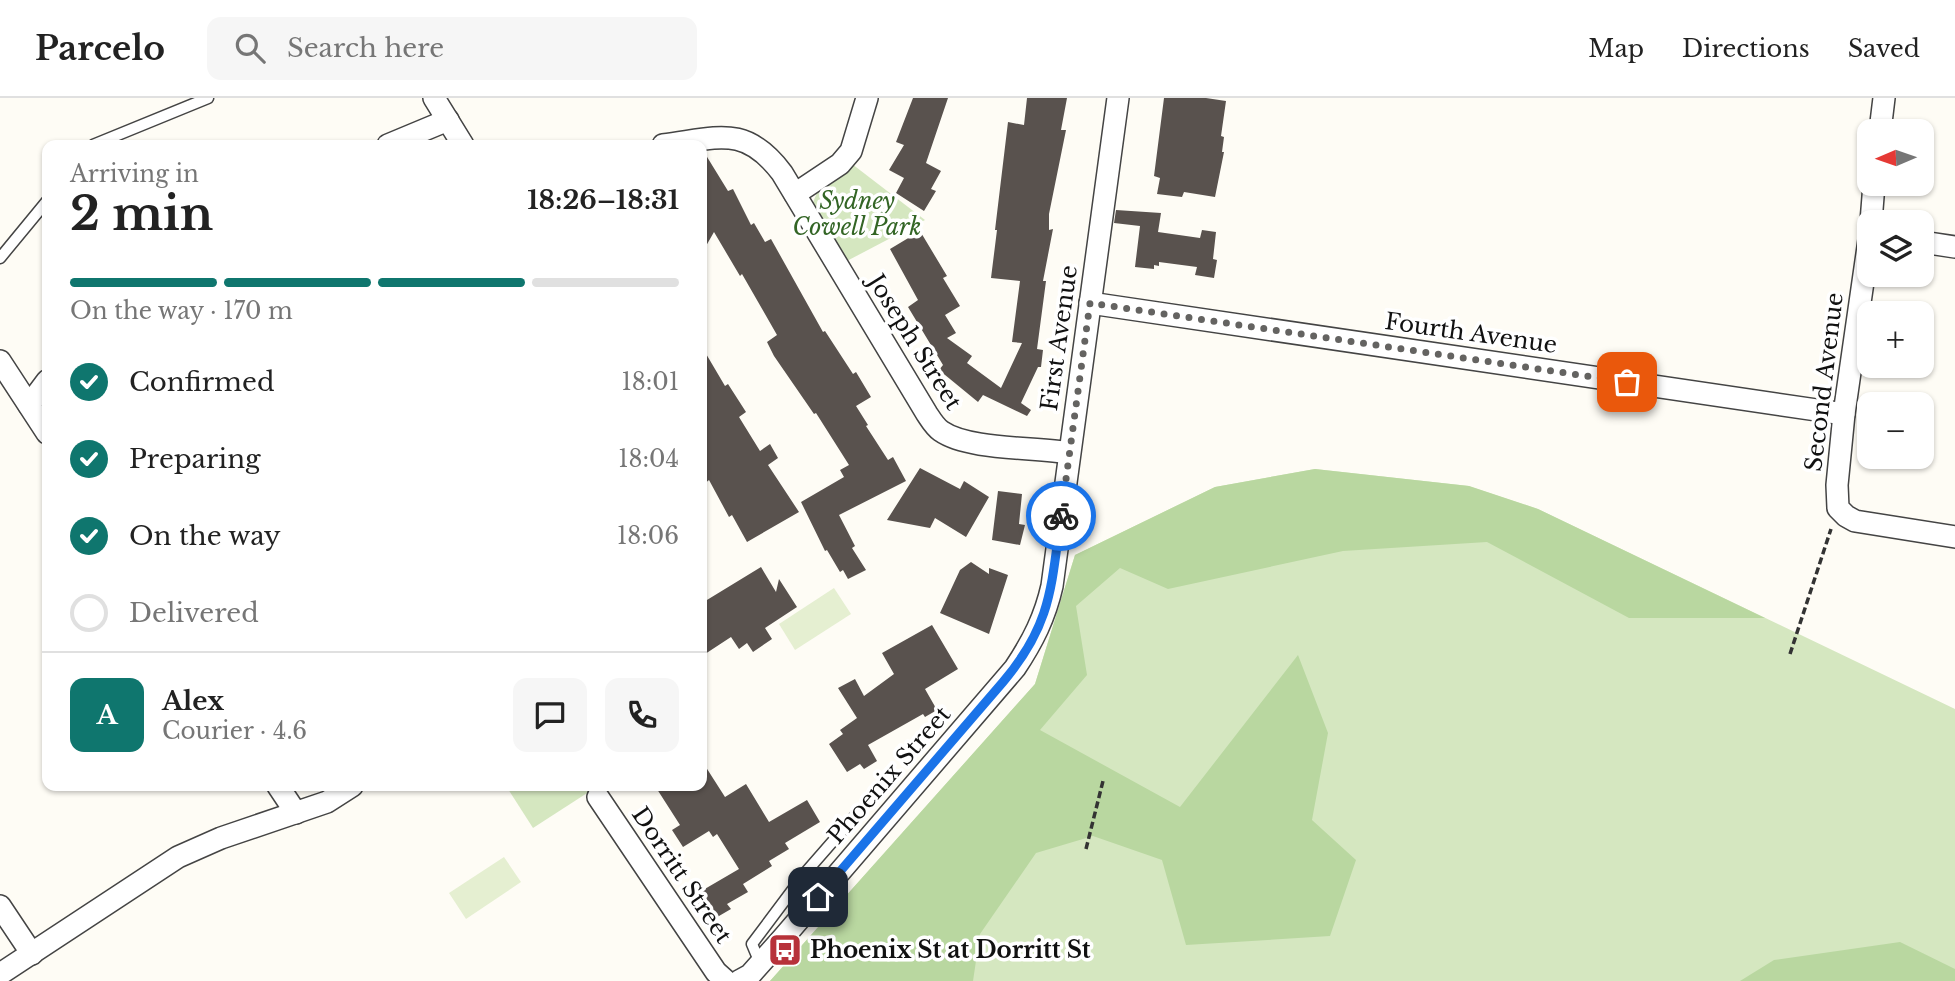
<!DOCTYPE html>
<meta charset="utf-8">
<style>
:root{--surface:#fff;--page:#f6f6f6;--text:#222;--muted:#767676;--line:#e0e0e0;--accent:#0f766e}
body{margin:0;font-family:"Libre Baskerville",serif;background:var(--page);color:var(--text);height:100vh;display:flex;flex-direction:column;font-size:26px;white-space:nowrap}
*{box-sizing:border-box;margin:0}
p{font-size:23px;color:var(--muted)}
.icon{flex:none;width:38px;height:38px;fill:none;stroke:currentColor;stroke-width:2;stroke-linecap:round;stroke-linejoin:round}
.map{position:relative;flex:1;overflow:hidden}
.panel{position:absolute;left:42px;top:42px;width:665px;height:651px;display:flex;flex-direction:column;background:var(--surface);border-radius:14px;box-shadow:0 2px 5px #0004}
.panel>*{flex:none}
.needle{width:46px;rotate:268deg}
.controls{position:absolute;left:1857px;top:21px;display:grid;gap:14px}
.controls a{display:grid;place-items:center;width:77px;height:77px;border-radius:14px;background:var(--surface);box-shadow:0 2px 5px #0004;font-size:35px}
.pin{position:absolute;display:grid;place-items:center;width:60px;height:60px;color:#fff;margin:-30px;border-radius:14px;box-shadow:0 4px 10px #0006}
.courier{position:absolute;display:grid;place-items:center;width:70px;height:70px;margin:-35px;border:5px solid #1a73e8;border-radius:50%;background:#fff;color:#222;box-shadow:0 2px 9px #0007}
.head em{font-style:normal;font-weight:800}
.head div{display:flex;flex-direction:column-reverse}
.head{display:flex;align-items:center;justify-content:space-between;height:119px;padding:0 28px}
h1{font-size:46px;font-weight:800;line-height:52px}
.bar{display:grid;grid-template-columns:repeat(4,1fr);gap:10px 7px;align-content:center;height:84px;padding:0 28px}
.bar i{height:9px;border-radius:5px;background:var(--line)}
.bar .selected{background:var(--accent)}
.bar p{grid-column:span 4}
.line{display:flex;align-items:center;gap:18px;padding:0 28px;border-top:2px solid var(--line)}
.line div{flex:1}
.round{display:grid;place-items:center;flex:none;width:74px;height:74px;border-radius:14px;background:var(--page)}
ol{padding:0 28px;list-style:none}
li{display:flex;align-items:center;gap:21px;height:77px}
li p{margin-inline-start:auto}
li .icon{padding:7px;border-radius:50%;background:var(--accent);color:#fff;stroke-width:4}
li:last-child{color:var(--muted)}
li i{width:38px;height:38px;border:4px solid var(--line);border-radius:50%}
header{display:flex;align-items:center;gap:42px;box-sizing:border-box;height:98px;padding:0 35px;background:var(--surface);border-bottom:2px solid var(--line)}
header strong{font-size:33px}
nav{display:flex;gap:38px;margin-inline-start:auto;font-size:24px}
.search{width:490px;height:63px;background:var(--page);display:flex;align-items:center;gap:18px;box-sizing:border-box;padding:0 24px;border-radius:14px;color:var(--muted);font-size:26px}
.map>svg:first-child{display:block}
.green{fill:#d5e7c0}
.forest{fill:#b9d7a0}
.pitch{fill:#e5efd1}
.building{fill:#59524e}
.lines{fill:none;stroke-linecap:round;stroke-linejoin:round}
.lane-casing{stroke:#444;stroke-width:13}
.street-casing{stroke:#444;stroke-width:24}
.path{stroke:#333;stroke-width:3.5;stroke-dasharray:7 3.5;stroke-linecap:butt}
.lane{stroke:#fff;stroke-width:10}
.street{stroke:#fff;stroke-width:21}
.done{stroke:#646361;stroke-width:7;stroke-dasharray:0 12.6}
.route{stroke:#1a73e8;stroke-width:9}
.labels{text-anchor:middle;stroke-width:7;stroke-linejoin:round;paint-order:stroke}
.park-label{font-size:23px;font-style:italic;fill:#336525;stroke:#fff}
.street-label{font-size:23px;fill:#111;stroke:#fff}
.poi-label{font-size:23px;font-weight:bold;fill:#111;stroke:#fff;text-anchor:start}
</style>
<header>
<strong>Parcelo</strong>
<div class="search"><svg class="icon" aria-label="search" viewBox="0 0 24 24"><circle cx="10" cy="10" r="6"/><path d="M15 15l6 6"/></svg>Search here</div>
<nav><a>Map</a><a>Directions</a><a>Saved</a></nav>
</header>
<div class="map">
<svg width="1955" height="883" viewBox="0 0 1955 883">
<rect width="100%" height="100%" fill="#fefcf5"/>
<g class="green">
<polygon points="852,66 925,122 845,164 812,107 818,92"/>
<polygon points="1315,371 1469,388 1538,411 1955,611 1955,883 770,883 1035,586 1075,457 1215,389"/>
<polygon points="506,688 598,688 533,730"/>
</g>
<g class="forest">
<polygon points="1315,371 1469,388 1538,411 1765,520 1629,520 1487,444 1343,453 1168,491 1120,470 1076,508 1087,577 1040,632 1180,709 1298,557 1328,635 1312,722 1356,762 1330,838 1186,847 1162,762 1093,738 1036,755 980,836 973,883 770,883 1035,586 1075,457 1215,389"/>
<polygon points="1900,844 1955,871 1955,883 1740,883 1774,862"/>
</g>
<g class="pitch">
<polygon points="834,490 851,516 795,552 779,526"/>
<polygon points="504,759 521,784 466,821 449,795"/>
</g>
<g class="building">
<polygon points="913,0 948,0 926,65 941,73 931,91 936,93 924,113 896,95 904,80 889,72 904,47 896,44"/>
<polygon points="1027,0 1067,0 1061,32 1066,32 1049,116 1049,132 1053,131 1043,183 1046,183 1037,251 1043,252 1041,269 1038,269 1021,305 1031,312 1027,318 983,297 978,304 939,272 943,267 908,209 918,202 890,151 920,133 947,178 943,180 960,208 945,217 956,235 947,240 972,258 967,265 1001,290 1022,245 1012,244 1020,183 991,180 997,132 995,132 1008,24 1024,27"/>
<polygon points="1164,0 1206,0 1226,3 1221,38 1224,39 1222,54 1224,54 1215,99 1184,94 1182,99 1157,96 1160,80 1154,78"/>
<polygon points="702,54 704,54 728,93 733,91 751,127 754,125 765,144 771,141 823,234 825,233 853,276 856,274 871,299 856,308 868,327 866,328 888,362 893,359 906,383 839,417 855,448 852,450 866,472 848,481 843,472 840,474 827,452 825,453 801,404 844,379 840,372 849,367 816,315 814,316 774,258 767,244 777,237 742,176 740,178 714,134 702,155"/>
<polygon points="1116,112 1161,115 1158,134 1200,140 1202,132 1216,134 1213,161 1217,162 1214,180 1195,177 1197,169 1159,164 1159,168 1154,167 1154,171 1135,169 1140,128 1114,125"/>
<polygon points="702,249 725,288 728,286 746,314 739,319 760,353 770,346 778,360 768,367 799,414 747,444 732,417 729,419 709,382 702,388"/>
<polygon points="920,370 960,391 964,383 989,399 966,439 935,420 930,430 887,422"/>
<polygon points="998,393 1022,396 1019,426 1025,427 1020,447 992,442"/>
<polygon points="971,464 989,476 989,470 1008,477 989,536 940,515 960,472"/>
<polygon points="761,469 776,494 779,481 797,509 765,530 772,541 753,554 747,545 739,551 731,539 702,558 702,505"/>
<polygon points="932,527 958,571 925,591 937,612 925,619 923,616 868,647 877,663 864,671 860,666 847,674 829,646 843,636 840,632 857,620 838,590 855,581 864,598 894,576 882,555"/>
<polygon points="702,663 725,699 746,686 769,724 807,702 820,724 785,745 789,751 769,763 772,768 743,786 748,794 727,806 731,811 707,825 691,799 739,771 717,736 713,739 709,733 683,749 672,732 680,727 655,688 702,688"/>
</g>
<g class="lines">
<defs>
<g id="lane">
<polyline points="93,47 208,0"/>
<polyline points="0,160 47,103"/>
<polyline points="760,865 752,846 806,774 861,711"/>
</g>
<g id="street">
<polyline points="434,0 463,47"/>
<polyline points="1880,33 1884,0"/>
<polyline points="388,47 448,22"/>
<path d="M663,47c55,-7 82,-21 119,28l145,241c4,6 8,13 14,17 27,19 94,16 128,22"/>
<polyline points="795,96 840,66 851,53 867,0"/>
<polyline points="1871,124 1874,86"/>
<polyline points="1869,142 1844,316 1837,387 1838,410 1846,418 1855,423 1955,439"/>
<polyline points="1922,144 1955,149"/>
<polyline points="1090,205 1844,316"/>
<polyline points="0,263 47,335"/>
<polyline points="29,307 47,283"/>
<polyline points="278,688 296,715"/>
<polyline points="598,699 716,874 726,883"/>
<polyline points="0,808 32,856"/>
<polyline points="0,876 178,759 221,740 327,704 352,688"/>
<path d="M739,883l11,-6 33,-37 232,-270c18,-27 30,-51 37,-82l66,-488"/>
</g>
</defs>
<use href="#lane" class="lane-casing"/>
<use href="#street" class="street-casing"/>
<g class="path">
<polyline points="1790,556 1831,431"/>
<polyline points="1086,751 1103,683"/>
</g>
<use href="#lane" class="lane"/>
<use href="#street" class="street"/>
</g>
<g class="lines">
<polyline class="done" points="1061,418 1090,205 1627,284"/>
<path class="route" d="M818,799l185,-215c49,-58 48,-95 58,-166"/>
</g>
<defs>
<symbol id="bus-square" viewBox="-11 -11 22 22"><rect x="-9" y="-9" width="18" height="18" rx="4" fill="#b7323a" stroke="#fff"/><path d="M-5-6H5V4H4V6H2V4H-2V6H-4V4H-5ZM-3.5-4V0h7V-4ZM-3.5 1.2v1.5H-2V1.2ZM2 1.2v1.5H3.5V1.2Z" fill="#fff"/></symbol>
</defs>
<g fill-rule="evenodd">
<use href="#bus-square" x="766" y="833" width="38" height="38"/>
</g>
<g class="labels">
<g class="park-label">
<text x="857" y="111">Sydney<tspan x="857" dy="26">Cowell Park</tspan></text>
</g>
<g class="street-label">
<text transform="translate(1471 235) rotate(8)" y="8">Fourth Avenue</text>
<text transform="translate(1059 240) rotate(-82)" y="8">First Avenue</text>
<text transform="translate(915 244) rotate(58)" y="8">Joseph Street</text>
<text transform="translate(1824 284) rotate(-83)" y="8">Second Avenue</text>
<text transform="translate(889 677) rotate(-49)" y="8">Phoenix Street</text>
<text transform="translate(682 777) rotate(56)" y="8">Dorritt Street</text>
</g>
<g class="poi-label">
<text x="810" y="860">Phoenix St at Dorritt St</text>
</g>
</g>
</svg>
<div class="controls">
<a><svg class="needle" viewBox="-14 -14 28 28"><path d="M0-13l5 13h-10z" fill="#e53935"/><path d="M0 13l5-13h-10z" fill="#767676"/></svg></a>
<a><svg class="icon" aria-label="layers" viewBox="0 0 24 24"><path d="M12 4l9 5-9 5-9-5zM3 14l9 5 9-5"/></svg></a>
<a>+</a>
<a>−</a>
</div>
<div class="pin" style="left:1627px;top:284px;background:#ea580c"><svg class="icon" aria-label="bag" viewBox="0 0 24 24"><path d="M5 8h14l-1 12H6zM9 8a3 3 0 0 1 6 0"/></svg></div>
<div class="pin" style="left:818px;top:799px;background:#1f2937"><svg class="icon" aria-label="home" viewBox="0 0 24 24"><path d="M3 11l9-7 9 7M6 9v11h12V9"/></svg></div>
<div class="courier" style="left:1061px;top:418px"><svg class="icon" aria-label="bike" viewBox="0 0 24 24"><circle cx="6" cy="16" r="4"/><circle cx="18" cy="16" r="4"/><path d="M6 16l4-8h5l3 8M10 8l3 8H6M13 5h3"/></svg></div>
<section class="panel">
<div class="head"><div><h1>2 min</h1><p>Arriving in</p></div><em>18:26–18:31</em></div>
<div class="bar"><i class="selected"></i><i class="selected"></i><i class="selected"></i><i></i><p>On the way · 170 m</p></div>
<ol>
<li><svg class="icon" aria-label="check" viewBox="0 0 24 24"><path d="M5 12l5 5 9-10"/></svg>Confirmed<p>18:01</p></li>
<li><svg class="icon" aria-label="check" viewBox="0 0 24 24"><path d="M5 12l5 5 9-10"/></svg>Preparing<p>18:04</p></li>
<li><svg class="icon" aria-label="check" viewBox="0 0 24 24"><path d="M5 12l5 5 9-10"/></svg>On the way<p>18:06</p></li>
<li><i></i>Delivered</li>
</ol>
<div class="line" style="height:126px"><b class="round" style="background:var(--accent);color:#fff">A</b><div><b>Alex</b><p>Courier · 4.6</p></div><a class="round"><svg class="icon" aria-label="chat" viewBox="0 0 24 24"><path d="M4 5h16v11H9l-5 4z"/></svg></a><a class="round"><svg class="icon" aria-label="phone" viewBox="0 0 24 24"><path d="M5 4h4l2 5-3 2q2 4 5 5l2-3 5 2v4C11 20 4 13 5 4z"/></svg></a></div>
</section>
</div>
